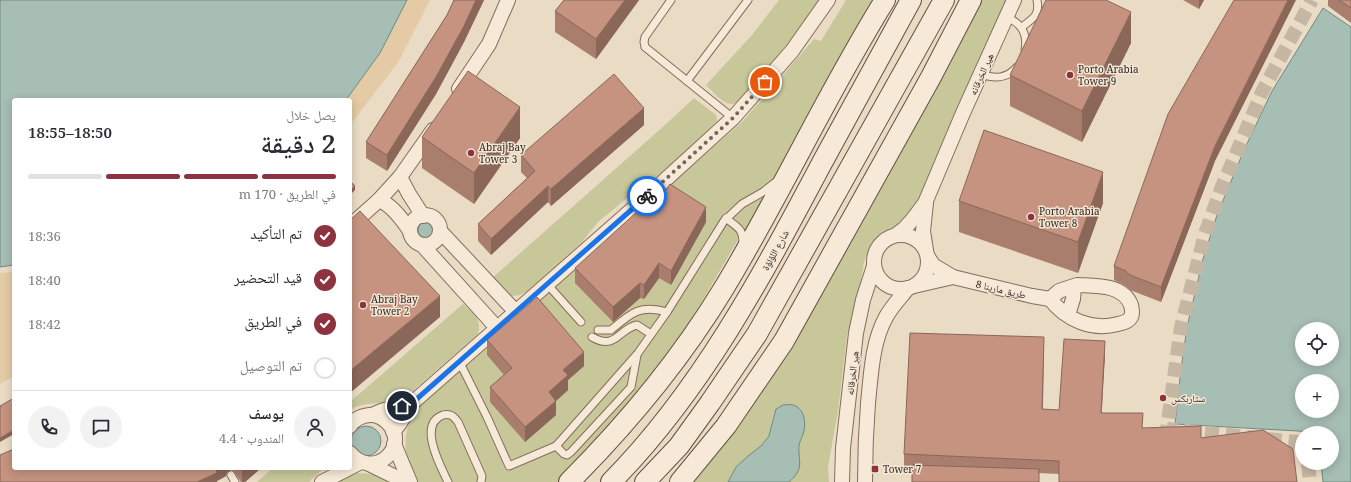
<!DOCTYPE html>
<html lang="ar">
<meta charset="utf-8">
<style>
:root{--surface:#fff;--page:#f2f2f3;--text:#2b2b33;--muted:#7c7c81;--line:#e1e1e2;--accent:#8d323e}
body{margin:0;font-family:"Noto Serif","Noto Naskh Arabic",serif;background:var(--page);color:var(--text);direction:rtl;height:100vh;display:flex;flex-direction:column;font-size:15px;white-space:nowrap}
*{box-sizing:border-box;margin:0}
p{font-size:13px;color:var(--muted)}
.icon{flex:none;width:22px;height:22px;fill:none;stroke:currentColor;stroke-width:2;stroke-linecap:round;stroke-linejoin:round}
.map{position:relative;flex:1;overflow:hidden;direction:ltr}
.panel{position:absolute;left:12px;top:98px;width:340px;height:372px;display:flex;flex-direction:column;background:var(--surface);border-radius:4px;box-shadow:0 2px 10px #0003;direction:rtl}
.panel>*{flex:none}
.buttons{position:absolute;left:1295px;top:322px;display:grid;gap:8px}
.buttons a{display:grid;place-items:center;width:44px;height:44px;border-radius:50%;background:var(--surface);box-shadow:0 2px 10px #0003;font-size:20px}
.pin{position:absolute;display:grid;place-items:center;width:34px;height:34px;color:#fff;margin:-17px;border:2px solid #fff;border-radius:50%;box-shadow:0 1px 4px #0007}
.courier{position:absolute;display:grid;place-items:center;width:40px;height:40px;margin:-20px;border:3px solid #1a73e8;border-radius:50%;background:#fff;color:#222;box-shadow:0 1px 5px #0007}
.summary em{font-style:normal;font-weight:600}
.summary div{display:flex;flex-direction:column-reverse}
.summary{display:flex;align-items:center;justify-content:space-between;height:68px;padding:0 16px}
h1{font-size:26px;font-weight:600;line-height:30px}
.bar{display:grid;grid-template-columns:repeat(4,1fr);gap:6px 4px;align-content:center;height:48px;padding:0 16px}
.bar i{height:5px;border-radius:3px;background:var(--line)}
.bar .current{background:var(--accent)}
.bar p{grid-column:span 4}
.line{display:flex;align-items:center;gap:10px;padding:0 16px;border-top:1px solid var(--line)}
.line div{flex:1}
.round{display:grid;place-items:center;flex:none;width:42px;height:42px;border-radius:21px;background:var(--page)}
ol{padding:0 16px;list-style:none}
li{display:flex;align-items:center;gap:12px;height:44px}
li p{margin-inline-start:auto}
li .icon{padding:4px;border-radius:50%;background:var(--accent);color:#fff;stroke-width:4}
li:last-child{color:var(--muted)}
li i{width:22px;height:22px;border:2px solid var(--line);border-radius:50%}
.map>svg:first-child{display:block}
.green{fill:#c7c79a}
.sand{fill:#e4cba5}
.water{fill:#a7beb4;stroke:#6e8b80;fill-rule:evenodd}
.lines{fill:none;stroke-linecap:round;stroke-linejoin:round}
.street-tunnel{stroke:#c6b7a4;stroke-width:14;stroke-dasharray:14 7;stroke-linecap:butt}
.lane-casing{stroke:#846d5d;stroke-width:9}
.street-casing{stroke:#846d5d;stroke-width:16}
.secondary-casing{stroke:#654e40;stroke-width:22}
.lane{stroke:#f6e9d8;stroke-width:7}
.street{stroke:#f6e9d8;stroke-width:14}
.secondary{stroke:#f6e9d8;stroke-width:20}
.wall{fill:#a97e6d}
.shaded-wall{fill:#8a6759}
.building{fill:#c5937f;stroke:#8a6759}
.done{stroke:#74665a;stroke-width:4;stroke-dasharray:0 7.2}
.route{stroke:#1a73e8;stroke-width:5}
.poi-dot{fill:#8d323e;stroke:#f2e6d4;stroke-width:1.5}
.labels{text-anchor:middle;stroke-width:3;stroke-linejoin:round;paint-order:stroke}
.poi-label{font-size:10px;fill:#352720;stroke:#f2e6d4;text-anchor:start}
.street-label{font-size:10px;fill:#352720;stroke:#f2e6d4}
</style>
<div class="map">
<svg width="1351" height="482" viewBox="0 0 1351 482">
<rect width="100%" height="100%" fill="#eadbc5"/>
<g class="green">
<path d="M779,0h41l-34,46 -48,56c-12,8 -24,-10 -32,-17l46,-50z"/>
<path d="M846,0h35l-133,227 -6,6 -62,106 -56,73 -62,67 -5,3h-139c-16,-22 -16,-48 -4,-71l328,-289 72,-83 7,2z"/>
<polygon points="979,0 1008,0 916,209 893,231 882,236 870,246 864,262 858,300 847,335 838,411 828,467 829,482 687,482"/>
<path d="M694,98l22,17 1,6 -46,44 -24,19 -21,15 -28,23 -16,20 -51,47c-22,14 -24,5 -40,-10l174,-154z"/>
<path d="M463,304c11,10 19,14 15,30l-70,61 -23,8 -18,1 -12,3 -5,3v-8z"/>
<polygon points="273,468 324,468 309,482 257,482"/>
<path d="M354,473c12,0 24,0 34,9h-54z"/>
</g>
<g class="sand">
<polygon points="407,0 430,0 399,61 350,125 350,100 346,100 380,53"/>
<polygon points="14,272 14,376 0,384 0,273"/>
</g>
<g class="water">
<polygon points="0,0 407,0 380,53 346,100 14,100 14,265 0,267"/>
<path d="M1323,8l28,19v455h-28l-2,-19h11v-30l-157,-9 6,-55 6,-42 16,-68 14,-44 27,-65 28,-59zM1302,329h30v30h-30zM1302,381h30v30h-30z"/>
<circle cx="426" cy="230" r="8"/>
<path d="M783,405c3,0 7,-1 10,0 11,3 13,16 11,26 -1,5 -4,9 -5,14 -1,18 6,23 -10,37h-61l8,-15 12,-11 13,-10 8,-10 7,-27z"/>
<circle cx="366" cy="441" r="15"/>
</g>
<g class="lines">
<g class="street-tunnel">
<polyline points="1302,444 1298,442 1167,429 1181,327 1205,234 1221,189 1263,90 1312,0"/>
<polyline points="1308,463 1310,482"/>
</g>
<defs>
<g id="lane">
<polyline points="671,0 645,37 644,42 645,47 733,118"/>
<path d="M1007,17c15,7 21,17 18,33"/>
<path d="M1022,27c11,-9 18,-11 15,-27"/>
<path d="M981,74c14,5 26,5 36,-7"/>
<polyline points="687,81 748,0"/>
<path d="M726,218c11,10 17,9 17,26"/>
<polyline points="547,284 581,322"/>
<path d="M598,330h13c20,-17 29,-26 56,-18"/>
<path d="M592,337c24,14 26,-8 45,-12l14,9"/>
<polyline points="459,361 487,417 509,466 556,446 638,353 667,312 724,221 742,204 763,192 777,181"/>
<polyline points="556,446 564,454 567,455 571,452 631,387 637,355"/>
<polyline points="231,475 235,482"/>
<path d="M448,482c-7,-15 -31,-58 -5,-67 8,-2 11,2 15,7l24,54 -1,6"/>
</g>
<g id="street">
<polyline points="459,89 489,44 508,0"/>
<polyline points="400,177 409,194 423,216"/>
<path d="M379,200c13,5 23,19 31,31"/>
<circle cx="425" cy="230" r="15"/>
<polyline points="350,226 379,200 400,177 433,130"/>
<polyline points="440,231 515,311"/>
<circle cx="901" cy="262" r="27"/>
<polyline points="896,235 905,228 913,219 925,203 963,113 1014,0"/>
<polyline points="423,246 497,328"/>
<polyline points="926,250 923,231 926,203"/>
<polyline points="928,257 933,265 953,277 1032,296 1050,299"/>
<path d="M1077,285c19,1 46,-1 54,20 1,4 2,8 0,12 -2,4 -8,6 -13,7 -26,7 -52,-4 -68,-25l9,-8z"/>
<polyline points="914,286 953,277"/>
<polyline points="1068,315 1073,299 1074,287"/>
<polyline points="372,415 384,410 411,404"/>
<path d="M350,426c4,-7 13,-11 21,-11 6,0 12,3 17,8 23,24 -15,58 -38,30"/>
<polyline points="393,432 400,423 411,404 653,191 733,118 792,51 828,0"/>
<polyline points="394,444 410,482"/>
<polyline points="369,464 406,482"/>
<polyline points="322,482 361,462"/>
<polyline points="842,482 843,448 856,333 863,300 874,266"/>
<path d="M865,482c0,-26 1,-53 3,-79 3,-28 4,-61 18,-86 6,-11 15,-20 22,-29"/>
</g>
<g id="secondary">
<path d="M569,482c59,-59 112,-123 155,-194 57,-94 103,-195 161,-288"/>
<path d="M611,482c91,-92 152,-208 212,-321 29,-54 59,-107 88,-161"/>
<polyline points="645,482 679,446 710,403 757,334 944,0"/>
<polyline points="680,482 726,426 784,341 931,77 971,0"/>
</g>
</defs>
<use href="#lane" class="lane-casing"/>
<use href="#street" class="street-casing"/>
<use href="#secondary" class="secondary-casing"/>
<use href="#lane" class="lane"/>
<use href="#street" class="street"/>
<use href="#secondary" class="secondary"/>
</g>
<g class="wall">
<polygon points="454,0 484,0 464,42 436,94 387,171 366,158 366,142 447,15"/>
<polygon points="564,0 639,0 596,59 555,32 555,11"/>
<polygon points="1183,0 1204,0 1199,9"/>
<polygon points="1328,0 1351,0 1351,23 1328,6"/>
<polygon points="1131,43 1082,142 1010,106 1010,75"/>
<polygon points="644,125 551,206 548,202 491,255 478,241 478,224 527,178 521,172 521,155"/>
<polygon points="422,137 520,138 474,204 422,168"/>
<polygon points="1215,161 1161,302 1130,290 1126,286 1114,280 1114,266"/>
<polygon points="959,201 1103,203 1078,273 959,232"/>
<polygon points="649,216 706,222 671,285 659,278 644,299 640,298 613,322 575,283 575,268"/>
<polygon points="487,340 584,366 568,380 568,390 556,401 556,415 525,442 490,402 490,387 504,375 487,355"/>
<polygon points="1044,350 1043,409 1059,410 1105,354 1101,413 1059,474 1039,473 1039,482 912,467 904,467 904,454"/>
<polygon points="14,468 261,468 245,482 241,482 235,473 231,470 227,472 226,476 217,481 217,482"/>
</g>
<g class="shaded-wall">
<polygon points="476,0 484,0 464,42 436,94 387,171 387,155"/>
<polygon points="625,0 639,0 596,59 596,39"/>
<polygon points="1199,0 1204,0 1199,9"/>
<polygon points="1288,0 1296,0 1215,161 1161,302 1161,287 1215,146"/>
<polygon points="1131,12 1131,43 1082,142 1082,111"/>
<polygon points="520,107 520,138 474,204 474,173"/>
<polygon points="644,108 644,125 551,206 551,189"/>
<polygon points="1103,172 1103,203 1078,273 1078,242"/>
<polygon points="355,186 355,190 350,195 350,191"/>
<polygon points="548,186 548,202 491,255 491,239"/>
<polygon points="706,207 706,222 671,285 671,271"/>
<polygon points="659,263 659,278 644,299 644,285"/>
<polygon points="640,283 640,298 613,322 613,307"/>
<polygon points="440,296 440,317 350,393 350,371"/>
<polygon points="1105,341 1105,354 1101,426 1101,413"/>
<polygon points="584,352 584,366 568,380 568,390 556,401 556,415 525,442 525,427 563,370"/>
<polygon points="14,430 14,434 0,442 0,438"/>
<polygon points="213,468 231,468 231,470 227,472 226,476 217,481 217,482 197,482"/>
<polygon points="242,468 261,468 245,482 242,482"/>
</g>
<g class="building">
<polygon points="454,0 476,0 464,26 436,77 387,155 366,142 447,15"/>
<polygon points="564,0 625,0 596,39 555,11"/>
<polygon points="1046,0 1106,0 1131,12 1082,111 1010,75"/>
<polygon points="1234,0 1288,0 1215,146 1161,287 1130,275 1126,271 1114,266 1168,114"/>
<polygon points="1339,0 1351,0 1351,8"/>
<polygon points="468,71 520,107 474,173 422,137"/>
<polygon points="614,74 644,108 551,189 548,186 491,239 478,224 535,171 521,155"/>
<polygon points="984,130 1103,172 1078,242 959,201"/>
<polygon points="350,181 355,186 350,191"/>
<polygon points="670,184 706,207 671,271 659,263 644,285 640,283 613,307 575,268 639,210 649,216"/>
<polygon points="360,211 440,296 350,371 350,220"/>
<polygon points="537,297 584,352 563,370 568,375 549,392 556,401 525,427 490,387 512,368 487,340"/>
<polygon points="910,333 1044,337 1042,409 1059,410 1064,339 1105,341 1101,413 1143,413 1142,428 1201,426 1201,438 1263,430 1293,449 1297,482 1059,482 1059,461 904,454"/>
<polygon points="14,398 14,430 0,438 0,406"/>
<polygon points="14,449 14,468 216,468 217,473 197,482 0,482 0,455"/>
<polygon points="912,465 1039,469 1039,482 912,482"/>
</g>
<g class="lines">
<polyline class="done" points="647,196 733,118 765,82"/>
<polyline class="route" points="402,406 411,404 647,196"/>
</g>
<g class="poi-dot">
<circle cx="1070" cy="75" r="4"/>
<circle cx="471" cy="153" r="4"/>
<circle cx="1031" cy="217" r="4"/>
<circle cx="363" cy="305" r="4"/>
<circle cx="1163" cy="398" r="4"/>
<rect x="871" y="465" width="8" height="8" rx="2"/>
</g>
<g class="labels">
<g class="poi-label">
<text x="1078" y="73">Porto Arabia<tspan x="1078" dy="12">Tower 9</tspan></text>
<text x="479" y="151">Abraj Bay<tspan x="479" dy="12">Tower 3</tspan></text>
<text x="1039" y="215">Porto Arabia<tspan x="1039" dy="12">Tower 8</tspan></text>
<text x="371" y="303">Abraj Bay<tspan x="371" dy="12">Tower 2</tspan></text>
<text x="1171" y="402">ستاربكس</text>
<text x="883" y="473">Tower 7</text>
</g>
<g class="street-label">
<text transform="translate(981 74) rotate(-66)" y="4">هير الخرقانه</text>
<text transform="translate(775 250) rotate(-61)" y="4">شارع اللؤلؤة</text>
<text transform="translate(1001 289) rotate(13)" y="4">طريق مارينا 8</text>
<text transform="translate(852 373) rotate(-83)" y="4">هير الخرقانه</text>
</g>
</g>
</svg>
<div class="buttons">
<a><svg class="icon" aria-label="locate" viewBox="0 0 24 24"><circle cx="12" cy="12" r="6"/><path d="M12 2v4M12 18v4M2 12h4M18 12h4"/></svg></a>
<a>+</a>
<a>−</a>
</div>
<div class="pin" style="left:765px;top:82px;background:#ea580c"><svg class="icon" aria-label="bag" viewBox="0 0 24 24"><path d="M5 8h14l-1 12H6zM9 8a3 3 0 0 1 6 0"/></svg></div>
<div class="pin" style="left:402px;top:406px;background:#1f2937"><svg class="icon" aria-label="home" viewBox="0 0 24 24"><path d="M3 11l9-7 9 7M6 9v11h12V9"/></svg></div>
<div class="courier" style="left:647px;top:196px"><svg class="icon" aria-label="bike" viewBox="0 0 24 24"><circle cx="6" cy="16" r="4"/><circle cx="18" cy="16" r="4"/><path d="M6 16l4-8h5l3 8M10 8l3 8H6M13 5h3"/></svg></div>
<section class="panel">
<div class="summary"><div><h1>2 دقيقة</h1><p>يصل خلال</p></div><em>18:50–18:55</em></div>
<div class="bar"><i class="current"></i><i class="current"></i><i class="current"></i><i></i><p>في الطريق · 170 m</p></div>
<ol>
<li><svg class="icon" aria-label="check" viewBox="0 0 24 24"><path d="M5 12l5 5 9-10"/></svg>تم التأكيد<p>18:36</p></li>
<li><svg class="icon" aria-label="check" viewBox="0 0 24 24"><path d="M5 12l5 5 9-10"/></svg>قيد التحضير<p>18:40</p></li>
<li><svg class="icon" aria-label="check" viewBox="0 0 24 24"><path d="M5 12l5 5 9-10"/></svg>في الطريق<p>18:42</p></li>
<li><i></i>تم التوصيل</li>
</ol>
<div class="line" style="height:72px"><a class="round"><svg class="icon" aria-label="person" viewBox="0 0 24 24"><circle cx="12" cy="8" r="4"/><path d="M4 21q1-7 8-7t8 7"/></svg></a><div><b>يوسف</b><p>المندوب · 4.4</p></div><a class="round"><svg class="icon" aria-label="chat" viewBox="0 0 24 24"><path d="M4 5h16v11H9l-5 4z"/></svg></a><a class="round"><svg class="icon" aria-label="phone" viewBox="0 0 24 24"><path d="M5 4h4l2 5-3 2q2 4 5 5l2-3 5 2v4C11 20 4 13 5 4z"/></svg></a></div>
</section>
</div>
